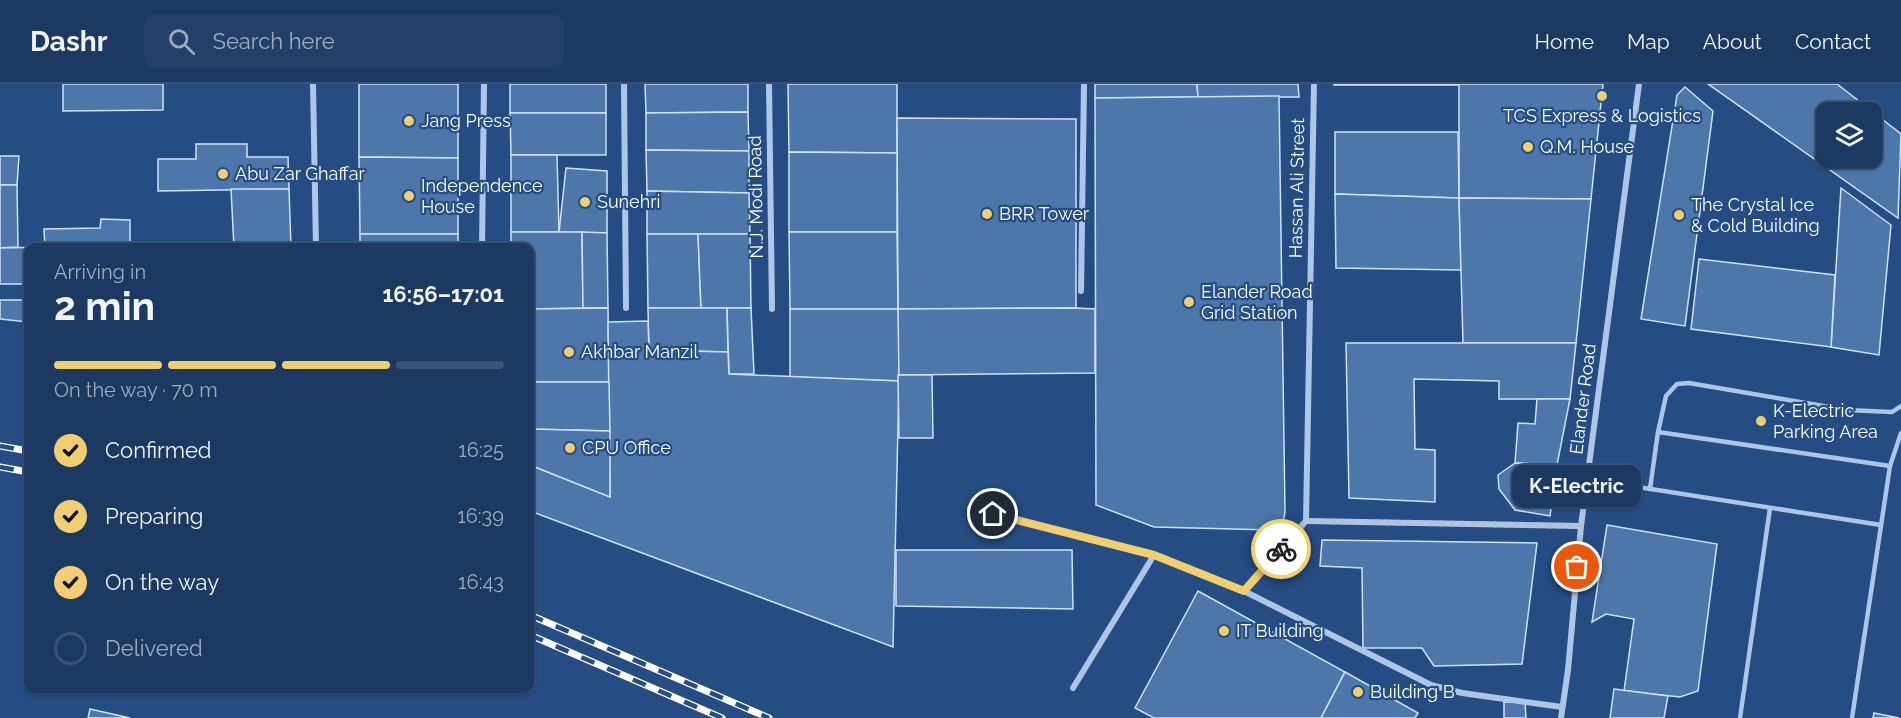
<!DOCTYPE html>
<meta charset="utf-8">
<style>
:root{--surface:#1c3962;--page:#254068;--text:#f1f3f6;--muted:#a0acbe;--line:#3a5377;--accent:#f1cf71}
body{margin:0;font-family:Raleway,sans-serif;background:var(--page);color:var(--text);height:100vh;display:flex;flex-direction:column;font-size:22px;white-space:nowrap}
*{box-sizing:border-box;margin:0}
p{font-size:20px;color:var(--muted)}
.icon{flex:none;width:33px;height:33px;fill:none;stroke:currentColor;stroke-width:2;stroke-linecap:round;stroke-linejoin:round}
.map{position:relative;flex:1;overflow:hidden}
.sheet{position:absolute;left:24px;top:159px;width:510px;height:450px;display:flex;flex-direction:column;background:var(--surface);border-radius:12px;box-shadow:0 2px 4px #0004,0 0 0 2px var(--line)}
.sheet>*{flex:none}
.fabs{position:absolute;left:1816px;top:18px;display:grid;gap:12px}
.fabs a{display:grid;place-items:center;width:66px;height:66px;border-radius:12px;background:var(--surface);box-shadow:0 2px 4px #0004,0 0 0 2px var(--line);font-size:30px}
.pin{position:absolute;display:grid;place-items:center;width:51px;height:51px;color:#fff;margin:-26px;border:3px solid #fff;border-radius:50%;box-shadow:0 2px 6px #0007}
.courier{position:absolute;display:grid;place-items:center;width:60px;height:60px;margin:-30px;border:4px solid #f1cf71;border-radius:50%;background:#fff;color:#222;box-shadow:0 2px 8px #0007}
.bubble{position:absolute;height:42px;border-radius:12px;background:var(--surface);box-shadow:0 2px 4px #0004,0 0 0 2px var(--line);font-size:20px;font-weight:700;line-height:42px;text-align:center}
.headline em{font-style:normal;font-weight:700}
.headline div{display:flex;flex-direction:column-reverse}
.headline{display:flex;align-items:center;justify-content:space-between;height:102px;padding:0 30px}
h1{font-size:39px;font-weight:700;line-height:45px}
.bar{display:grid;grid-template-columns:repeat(4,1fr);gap:9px 6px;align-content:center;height:72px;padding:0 30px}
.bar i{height:8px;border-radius:4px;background:var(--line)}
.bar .on{background:var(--accent)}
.bar p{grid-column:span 4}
ol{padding:0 30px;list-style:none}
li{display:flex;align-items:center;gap:18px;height:66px}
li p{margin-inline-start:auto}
li .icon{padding:6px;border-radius:50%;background:var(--accent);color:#111;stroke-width:4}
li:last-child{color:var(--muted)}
li i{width:33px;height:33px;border:3px solid var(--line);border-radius:50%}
header{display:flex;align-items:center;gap:36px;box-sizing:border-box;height:84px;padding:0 30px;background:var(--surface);border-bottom:2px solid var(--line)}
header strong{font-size:28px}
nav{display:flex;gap:33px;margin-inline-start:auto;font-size:21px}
.search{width:420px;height:54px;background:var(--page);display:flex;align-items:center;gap:15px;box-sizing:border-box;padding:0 21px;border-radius:12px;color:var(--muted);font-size:22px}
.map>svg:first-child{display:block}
.building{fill:#4d76ab;stroke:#d1e1f6;stroke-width:1.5;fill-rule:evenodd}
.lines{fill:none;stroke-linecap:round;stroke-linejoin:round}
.lane{stroke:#adc6e7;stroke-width:4.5}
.street{stroke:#adc6e7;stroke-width:6}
.rail-casing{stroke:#fff;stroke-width:7}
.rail{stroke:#254c83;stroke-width:4.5;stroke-dasharray:14;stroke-linecap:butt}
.done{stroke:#b3c0d4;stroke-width:6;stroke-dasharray:0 10.8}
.route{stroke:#f1cf71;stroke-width:8}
.poi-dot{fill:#f1cf71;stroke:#254c83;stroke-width:2}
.labels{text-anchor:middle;stroke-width:4.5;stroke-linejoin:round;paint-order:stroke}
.poi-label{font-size:18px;fill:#fff;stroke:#254c83;text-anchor:start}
.street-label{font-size:18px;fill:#fff;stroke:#254c83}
</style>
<header>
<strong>Dashr</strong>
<div class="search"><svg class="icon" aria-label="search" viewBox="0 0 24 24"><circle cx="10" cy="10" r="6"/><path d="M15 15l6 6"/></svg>Search here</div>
<nav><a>Home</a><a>Map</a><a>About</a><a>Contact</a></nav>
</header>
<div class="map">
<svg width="1901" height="634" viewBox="0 0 1901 634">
<rect width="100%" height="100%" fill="#254c83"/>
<g class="building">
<polygon points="63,0 163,0 163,26 63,27"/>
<polygon points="359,0 458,0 458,74 359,73"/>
<rect x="510" y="0" width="96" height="29"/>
<polygon points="645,0 748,0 748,28 646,29"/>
<polygon points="788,0 897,0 897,69 789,68"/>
<polygon points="1095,0 1197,0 1198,13 1095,14"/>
<polygon points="1197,0 1298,0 1299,13 1198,13"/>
<rect x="1334" y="0" width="125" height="1"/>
<polygon points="1459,0 1603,0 1591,115 1459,114"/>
<path d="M1708,0h129l64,50 -3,84zM1827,28h45v46h-45z"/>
<polygon points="1685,3 1713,27 1685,242 1641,235 1677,11"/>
<polygon points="1279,12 1285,428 1283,439 1275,446 1154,443 1096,421 1095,14"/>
<polygon points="748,28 749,67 646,66 646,29"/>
<polygon points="510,29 606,29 606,71 511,71"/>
<polygon points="897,34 1076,35 1076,224 898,225"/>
<polygon points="1335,48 1458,48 1459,114 1335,110"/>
<polygon points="196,60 247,60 247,73 288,73 289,105 158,107 158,75 196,75"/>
<polygon points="646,66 749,67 749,109 647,107"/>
<polygon points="789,68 897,69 897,148 789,148"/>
<polygon points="511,71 557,71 559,148 511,148"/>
<polygon points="0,72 19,72 17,101 0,101"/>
<polygon points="359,73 458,74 458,150 360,150"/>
<polygon points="566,84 607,87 607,149 559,148"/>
<polygon points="0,101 17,101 18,163 0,164"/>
<polygon points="1841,104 1891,141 1879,271 1831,263"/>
<polygon points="231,105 289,105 291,164 234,164"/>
<polygon points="647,107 749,109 750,150 647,150"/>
<polygon points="1335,110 1459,114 1461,186 1336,184"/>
<polygon points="1459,114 1591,115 1576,259 1463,259"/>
<polygon points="101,135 130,136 130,164 45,164 44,145 100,144"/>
<polygon points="511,148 582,148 583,224 530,225 530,164 511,164"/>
<polygon points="582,148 607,149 608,224 583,224"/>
<polygon points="789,148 897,148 898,225 790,225"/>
<rect x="360" y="150" width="98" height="14"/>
<polygon points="647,150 698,150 701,224 648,224"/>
<polygon points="698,150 750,150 751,224 701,224"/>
<polygon points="45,163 28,164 28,200 0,200 0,164"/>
<polygon points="1699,175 1835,191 1831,263 1691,245"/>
<polygon points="0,216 28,216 28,238 0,235"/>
<polygon points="608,224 609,298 530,298 530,225"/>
<polygon points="648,224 727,224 728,268 649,266"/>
<polygon points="727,224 751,224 754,290 729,290"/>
<polygon points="1076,224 1095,225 1095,289 898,291 898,225"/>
<polygon points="790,225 898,225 899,297 790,293"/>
<polygon points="648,237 649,266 728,268 729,290 899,297 893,563 530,427 530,381 610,413 608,238"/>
<polygon points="1346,259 1576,259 1570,315 1499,315 1499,297 1414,295 1415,365 1435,366 1435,418 1349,414"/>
<polygon points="898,291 932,291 933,354 899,354"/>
<polygon points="530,298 609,298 610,347 530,345"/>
<polygon points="1537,315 1570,315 1557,381 1515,379 1518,339 1535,340"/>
<polygon points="530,345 610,347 610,413 530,381"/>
<polygon points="1515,379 1557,381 1550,432 1515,426 1499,405 1498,391"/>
<polygon points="1607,441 1717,460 1698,607 1680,613 1624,607 1634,535 1606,530 1592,538"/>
<polygon points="1322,456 1537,459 1522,580 1434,582 1422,564 1363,564 1362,484 1320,482"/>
<polygon points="896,466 1072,466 1073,525 896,522"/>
<polygon points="1198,507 1345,588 1321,634 1154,634 1135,624"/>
<polygon points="1345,588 1418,629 1415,634 1321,634"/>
<polygon points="1614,605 1668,612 1664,634 1610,634"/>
<polygon points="1504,618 1525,618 1526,634 1504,634"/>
<polygon points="90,625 130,634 88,634"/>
<polygon points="1874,629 1899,634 1873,634"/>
</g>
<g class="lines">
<g class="lane">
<polyline points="1658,348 1890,382"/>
<polyline points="1587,395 1881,441"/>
<polyline points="1650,405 1658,348 1666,312 1677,300 1689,299 1847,326 1892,328 1901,322"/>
<polyline points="1740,634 1770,424"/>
<polyline points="1852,634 1890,382 1901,349"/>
</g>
<g class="street">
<polyline points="313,0 316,164"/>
<polyline points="624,0 626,224"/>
<polyline points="769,0 772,225"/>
<polyline points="482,164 484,0"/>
<polyline points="1081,207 1084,0"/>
<polyline points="970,424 1154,471 1244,507 1431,601 1462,609 1562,623"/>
<polyline points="1306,437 1581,442"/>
<polyline points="1244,507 1306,437 1314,0"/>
<polyline points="1073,604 1154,471"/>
<polyline points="1561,634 1568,586 1581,442 1639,0"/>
</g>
<defs>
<g id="rail">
<polyline points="0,362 28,367"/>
<polyline points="0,383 28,388"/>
<polyline points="530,531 769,634"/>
<polyline points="530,551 722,634"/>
</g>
</defs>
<use href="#rail" class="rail-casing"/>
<use href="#rail" class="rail"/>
</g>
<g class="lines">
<polyline class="done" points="1281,465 1306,437 1581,442 1577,483"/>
<polyline class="route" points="993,430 1154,471 1244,507 1281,465"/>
</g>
<g class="poi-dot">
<circle cx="1602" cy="12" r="6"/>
<circle cx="409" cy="37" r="6"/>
<circle cx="1528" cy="63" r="6"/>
<circle cx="223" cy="90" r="6"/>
<circle cx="409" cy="112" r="6"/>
<circle cx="585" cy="118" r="6"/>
<circle cx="987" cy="130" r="6"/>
<circle cx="1679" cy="131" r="6"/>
<circle cx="1189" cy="218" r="6"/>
<circle cx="569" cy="268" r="6"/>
<circle cx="1761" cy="337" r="6"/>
<circle cx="570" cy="364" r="6"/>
<circle cx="1224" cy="547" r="6"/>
<circle cx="1358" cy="608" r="6"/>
</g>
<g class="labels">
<g class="poi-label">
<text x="1602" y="38" text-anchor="middle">TCS Express &amp; Logistics</text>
<text x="421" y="43">Jang Press</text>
<text x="1540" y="69">Q.M. House</text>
<text x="235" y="96">Abu Zar Ghaffar</text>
<text x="421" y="108">Independence<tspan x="421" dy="21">House</tspan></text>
<text x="597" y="124">Sunehri</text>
<text x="1691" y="127">The Crystal Ice<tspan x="1691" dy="21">&amp; Cold Building</tspan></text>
<text x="999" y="136">BRR Tower</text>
<text x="1201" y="214">Elander Road<tspan x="1201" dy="21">Grid Station</tspan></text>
<text x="581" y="274">Akhbar Manzil</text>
<text x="1773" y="333">K-Electric<tspan x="1773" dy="21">Parking Area</tspan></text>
<text x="582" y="370">CPU Office</text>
<text x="1236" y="553">IT Building</text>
<text x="1370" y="614">Building B</text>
</g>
<g class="street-label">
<text transform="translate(1297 104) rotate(-89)" y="6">Hassan Ali Street</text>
<text transform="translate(756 113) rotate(-91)" y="6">N.J. Modi Road</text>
<text transform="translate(1583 315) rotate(-83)" y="6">Elander Road</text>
</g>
</g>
</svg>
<div class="fabs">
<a><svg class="icon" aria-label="layers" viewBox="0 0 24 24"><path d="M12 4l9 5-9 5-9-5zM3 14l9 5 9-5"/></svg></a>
</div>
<div class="pin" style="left:1577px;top:483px;background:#ea580c"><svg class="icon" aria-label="bag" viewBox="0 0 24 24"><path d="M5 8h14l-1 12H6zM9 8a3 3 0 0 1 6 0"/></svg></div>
<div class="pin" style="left:993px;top:430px;background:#1f2937"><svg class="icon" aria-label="home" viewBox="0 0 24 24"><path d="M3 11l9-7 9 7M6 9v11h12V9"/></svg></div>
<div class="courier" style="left:1281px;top:465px"><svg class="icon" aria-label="bike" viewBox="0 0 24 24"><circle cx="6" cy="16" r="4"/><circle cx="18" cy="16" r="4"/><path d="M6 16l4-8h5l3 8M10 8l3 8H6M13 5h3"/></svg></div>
<div class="bubble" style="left:1512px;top:381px;width:129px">K-Electric</div>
<section class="sheet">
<div class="headline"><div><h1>2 min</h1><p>Arriving in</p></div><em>16:56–17:01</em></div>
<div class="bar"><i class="on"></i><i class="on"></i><i class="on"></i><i></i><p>On the way · 70 m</p></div>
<ol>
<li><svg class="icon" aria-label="check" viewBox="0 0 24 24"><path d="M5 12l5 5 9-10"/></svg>Confirmed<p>16:25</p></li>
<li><svg class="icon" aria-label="check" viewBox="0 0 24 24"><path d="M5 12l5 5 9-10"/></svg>Preparing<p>16:39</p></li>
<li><svg class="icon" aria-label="check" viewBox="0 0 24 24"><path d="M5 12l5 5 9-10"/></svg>On the way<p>16:43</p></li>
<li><i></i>Delivered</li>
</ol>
</section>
</div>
